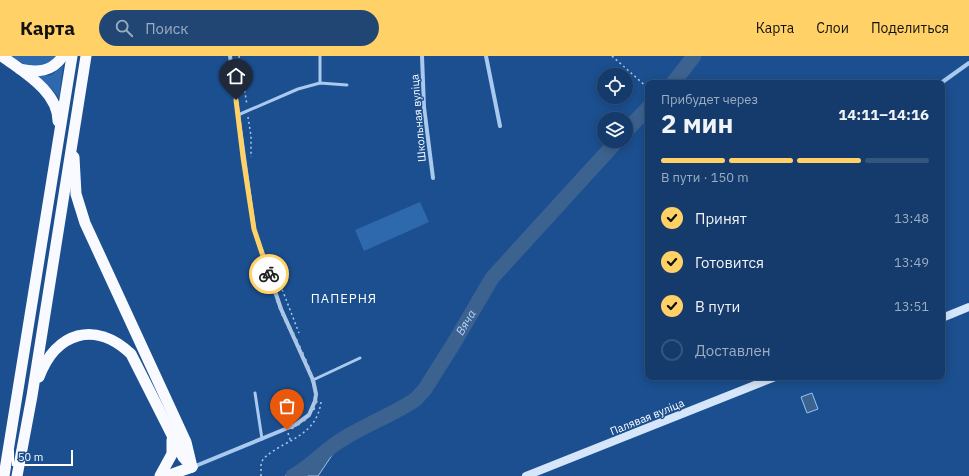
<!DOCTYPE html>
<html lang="ru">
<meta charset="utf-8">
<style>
:root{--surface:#143b6b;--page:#214673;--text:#f1f3f6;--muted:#9dadc1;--line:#33557e;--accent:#ffd166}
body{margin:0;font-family:"IBM Plex Sans",sans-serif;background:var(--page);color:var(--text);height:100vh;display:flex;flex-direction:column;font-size:15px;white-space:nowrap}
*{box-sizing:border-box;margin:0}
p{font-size:13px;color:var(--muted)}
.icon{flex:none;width:22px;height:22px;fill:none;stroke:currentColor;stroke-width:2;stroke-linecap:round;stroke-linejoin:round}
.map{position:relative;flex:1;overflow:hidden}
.drawer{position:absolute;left:645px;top:24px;width:300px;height:300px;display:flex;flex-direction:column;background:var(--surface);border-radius:8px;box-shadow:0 2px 10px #0003,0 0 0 1px var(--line)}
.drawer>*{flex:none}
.controls{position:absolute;left:597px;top:12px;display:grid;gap:8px}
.controls a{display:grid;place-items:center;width:36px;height:36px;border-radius:50%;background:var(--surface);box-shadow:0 2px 10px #0003,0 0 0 1px var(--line);font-size:20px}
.scale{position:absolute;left:12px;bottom:10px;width:61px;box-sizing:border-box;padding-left:4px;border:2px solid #fff;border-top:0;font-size:11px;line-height:14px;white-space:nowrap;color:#fff;-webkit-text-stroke:3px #1b4f8f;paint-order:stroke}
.pin{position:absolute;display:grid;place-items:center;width:34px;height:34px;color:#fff;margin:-41px -17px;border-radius:50% 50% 50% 0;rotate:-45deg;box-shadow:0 0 4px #0007}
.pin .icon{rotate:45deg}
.courier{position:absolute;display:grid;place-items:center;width:40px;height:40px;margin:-20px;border:3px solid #ffd166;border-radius:50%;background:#fff;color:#222;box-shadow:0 1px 5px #0007}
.head em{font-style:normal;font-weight:700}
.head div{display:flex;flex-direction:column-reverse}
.head{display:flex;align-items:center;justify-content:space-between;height:68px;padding:0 16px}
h1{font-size:26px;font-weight:700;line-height:30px}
.bar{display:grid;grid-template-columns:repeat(4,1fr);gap:6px 4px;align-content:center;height:48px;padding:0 16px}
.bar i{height:5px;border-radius:3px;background:var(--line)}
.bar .selected{background:var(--accent)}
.bar p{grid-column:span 4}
ol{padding:0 16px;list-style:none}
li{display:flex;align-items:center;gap:12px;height:44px}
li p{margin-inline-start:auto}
li .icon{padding:4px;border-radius:50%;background:var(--accent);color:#111;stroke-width:4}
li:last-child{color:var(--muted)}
li i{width:22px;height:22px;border:2px solid var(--line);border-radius:50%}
header{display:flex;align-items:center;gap:24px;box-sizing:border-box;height:56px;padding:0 20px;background:var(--accent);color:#111}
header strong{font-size:19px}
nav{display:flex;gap:22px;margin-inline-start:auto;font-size:14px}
.search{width:280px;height:36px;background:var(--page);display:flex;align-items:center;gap:10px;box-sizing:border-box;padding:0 14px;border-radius:22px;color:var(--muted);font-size:15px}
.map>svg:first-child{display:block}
.green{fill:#2e69ad}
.water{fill:#3c6290;stroke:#9cc4f0}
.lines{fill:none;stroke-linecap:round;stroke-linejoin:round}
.river{stroke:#3c6290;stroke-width:15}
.path{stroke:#a9c9ee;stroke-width:1.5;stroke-dasharray:2 3;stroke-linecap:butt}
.service{stroke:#a9c9ee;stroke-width:3}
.minor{stroke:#a9c9ee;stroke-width:4}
.secondary{stroke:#d6e6fa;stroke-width:8}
.trunk{stroke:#f8faff;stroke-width:11}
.done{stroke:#afc1d8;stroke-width:4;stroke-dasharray:0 7.2}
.route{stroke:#ffd166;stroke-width:5}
.labels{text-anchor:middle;stroke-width:3;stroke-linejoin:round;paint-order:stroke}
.street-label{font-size:11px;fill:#fff;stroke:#1b4f8f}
.water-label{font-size:12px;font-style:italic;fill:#b5d3f5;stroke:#1b4f8f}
.quarter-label{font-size:13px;letter-spacing:1px;fill:#fff;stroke:#1b4f8f}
</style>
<header>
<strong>Карта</strong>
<div class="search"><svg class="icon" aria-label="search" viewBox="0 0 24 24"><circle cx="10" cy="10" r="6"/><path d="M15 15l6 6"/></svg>Поиск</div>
<nav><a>Карта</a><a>Слои</a><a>Поделиться</a></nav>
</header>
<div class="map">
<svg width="969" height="420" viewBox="0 0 969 420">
<rect width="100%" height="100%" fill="#1b4f8f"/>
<g class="green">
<polygon points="11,0 59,0 44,11 27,10"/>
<polygon points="63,10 59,42 51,32 36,20 51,19"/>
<polygon points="420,146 429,166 364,195 355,174"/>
</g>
<g class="water">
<polygon points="812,337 818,353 807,357 801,341"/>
<polygon points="343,383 318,420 285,420 299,413 318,396"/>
</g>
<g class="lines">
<g class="river">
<polyline points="673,27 694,0"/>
<polyline points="626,75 648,52"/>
<path id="s1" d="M293,420c19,-10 32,-27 50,-37 23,-15 50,-24 73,-40l9,-10 29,-46 38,-65 125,-137"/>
</g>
<g class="path">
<polyline points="239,0 247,49"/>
<polyline points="612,0 648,32"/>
<polyline points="248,61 251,80 251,101"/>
<polyline points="275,215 299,277"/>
<polyline points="288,377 291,386"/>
<path d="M261,420v-11l2,-6c21,-20 53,-21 58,-57"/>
</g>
<g class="service">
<polyline points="320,0 320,27"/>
<polyline points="238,59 298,33 320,27 347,29"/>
<polyline points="313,324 360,302"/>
<polyline points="255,337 262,383"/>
</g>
<g class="minor">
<polyline points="422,0 424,51 433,122"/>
<polyline points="486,0 500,70"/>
<polyline points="941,27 969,7"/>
<polyline points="193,411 295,369 309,359 315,345 316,338 313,324 281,253 254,173 230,0"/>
</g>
<g class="secondary">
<polyline points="942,262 969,251"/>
<polyline points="526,420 775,321"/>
</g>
<g class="trunk">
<path d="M2,0c21,16 56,35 56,65"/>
<path d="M20,13c17,4 32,3 43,-13"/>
<polyline points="74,101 76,138 85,167 186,386 192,411"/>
<path d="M39,321c17,-45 56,-57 92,-23l52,103 9,10"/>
<polyline points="4,420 72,0"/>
<polyline points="17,420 32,340 86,0"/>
<polyline points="160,420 172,398 172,384"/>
<polyline points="167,420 192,411"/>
</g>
</g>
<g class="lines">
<path class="done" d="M269,218c4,12 8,25 13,38 9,20 36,69 34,88 -3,16 -16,23 -29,30"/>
<polyline class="route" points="236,44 243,101 254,173 269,218"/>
</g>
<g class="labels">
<g class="street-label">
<text transform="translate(418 62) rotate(-95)" y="4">Школьная вуліца</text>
<text transform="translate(647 361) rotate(-22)" y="4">Палявая вуліца</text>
</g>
<g class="water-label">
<text dy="4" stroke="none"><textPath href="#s1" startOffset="237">Вяча</textPath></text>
</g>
<g class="quarter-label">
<text x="344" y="247">ПАПЕРНЯ</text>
</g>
</g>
</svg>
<div class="controls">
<a><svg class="icon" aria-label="locate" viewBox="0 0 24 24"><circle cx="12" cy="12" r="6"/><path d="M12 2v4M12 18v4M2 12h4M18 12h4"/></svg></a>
<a><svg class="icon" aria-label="layers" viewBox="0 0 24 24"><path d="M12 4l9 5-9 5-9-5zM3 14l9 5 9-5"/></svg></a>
</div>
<div class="scale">50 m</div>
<div class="pin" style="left:287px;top:374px;background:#ea580c"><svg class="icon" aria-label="bag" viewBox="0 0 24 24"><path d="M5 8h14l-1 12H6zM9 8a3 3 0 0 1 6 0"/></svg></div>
<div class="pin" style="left:236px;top:44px;background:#1f2937"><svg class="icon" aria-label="home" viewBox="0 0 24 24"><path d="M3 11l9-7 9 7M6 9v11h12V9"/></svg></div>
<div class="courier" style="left:269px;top:218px"><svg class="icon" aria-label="bike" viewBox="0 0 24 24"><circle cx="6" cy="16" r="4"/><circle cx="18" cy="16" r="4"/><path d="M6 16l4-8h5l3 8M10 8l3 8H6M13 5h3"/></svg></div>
<section class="drawer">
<div class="head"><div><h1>2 мин</h1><p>Прибудет через</p></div><em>14:11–14:16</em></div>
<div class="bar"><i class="selected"></i><i class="selected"></i><i class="selected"></i><i></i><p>В пути · 150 m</p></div>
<ol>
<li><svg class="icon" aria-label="check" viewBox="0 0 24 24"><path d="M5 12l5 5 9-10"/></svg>Принят<p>13:48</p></li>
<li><svg class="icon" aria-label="check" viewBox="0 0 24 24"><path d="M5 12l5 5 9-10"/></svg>Готовится<p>13:49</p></li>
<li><svg class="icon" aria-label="check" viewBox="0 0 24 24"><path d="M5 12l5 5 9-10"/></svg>В пути<p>13:51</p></li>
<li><i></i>Доставлен</li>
</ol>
</section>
</div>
